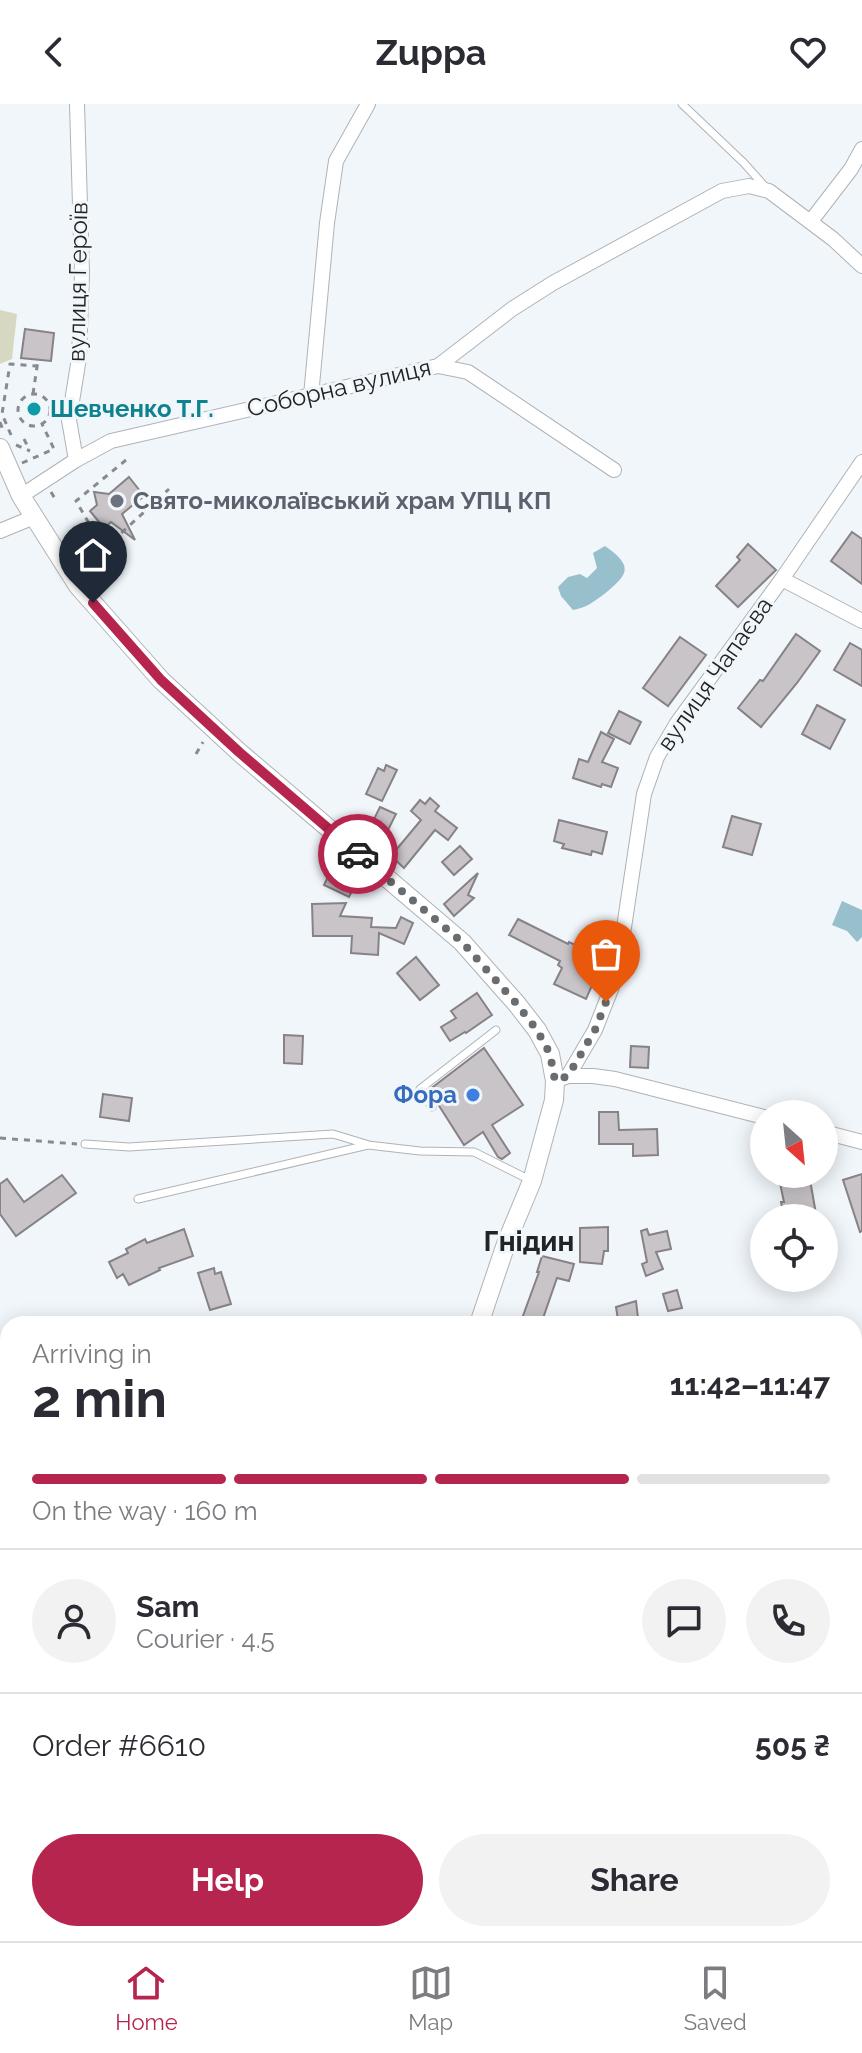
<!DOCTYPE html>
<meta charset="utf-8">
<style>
:root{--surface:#fff;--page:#f2f2f3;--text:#2b2b33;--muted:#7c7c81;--line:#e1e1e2;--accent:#b6254e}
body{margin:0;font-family:Raleway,sans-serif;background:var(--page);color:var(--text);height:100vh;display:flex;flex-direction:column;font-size:30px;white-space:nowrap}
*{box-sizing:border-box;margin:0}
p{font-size:26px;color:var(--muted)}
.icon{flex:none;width:44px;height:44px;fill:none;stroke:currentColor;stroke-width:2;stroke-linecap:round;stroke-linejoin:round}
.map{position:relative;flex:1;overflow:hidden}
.panel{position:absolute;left:0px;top:1212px;width:862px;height:626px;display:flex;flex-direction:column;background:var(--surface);border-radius:24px 24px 0 0;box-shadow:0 4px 20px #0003}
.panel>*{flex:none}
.needle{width:52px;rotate:153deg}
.buttons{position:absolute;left:750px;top:996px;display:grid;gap:16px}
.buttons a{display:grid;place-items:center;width:88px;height:88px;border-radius:50%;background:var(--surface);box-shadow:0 4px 20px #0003;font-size:40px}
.pin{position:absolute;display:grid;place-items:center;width:68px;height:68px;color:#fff;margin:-82px -34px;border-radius:50% 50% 50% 0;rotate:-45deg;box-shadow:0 0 8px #0007}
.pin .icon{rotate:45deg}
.courier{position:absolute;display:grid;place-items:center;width:80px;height:80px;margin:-40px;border:6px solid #b6254e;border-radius:50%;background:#fff;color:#222;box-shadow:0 2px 10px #0007}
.summary em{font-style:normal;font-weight:700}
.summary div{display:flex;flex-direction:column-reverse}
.summary{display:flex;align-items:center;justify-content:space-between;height:136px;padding:0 32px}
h1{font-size:52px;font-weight:700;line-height:60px}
.bar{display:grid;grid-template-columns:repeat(4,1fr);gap:12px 8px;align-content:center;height:96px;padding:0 32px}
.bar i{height:10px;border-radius:6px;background:var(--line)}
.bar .selected{background:var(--accent)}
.bar p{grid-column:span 4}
.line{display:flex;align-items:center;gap:20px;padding:0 32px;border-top:2px solid var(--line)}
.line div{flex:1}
.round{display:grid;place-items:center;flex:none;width:84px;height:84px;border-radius:42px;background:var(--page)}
.button{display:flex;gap:16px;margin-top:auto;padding:16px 32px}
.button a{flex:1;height:92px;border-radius:48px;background:var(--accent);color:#fff;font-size:32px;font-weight:700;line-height:92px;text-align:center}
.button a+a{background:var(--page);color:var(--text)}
header{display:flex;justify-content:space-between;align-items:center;height:104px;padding:0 32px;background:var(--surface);font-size:36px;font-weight:700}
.tab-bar{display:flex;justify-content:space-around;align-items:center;height:112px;border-top:2px solid var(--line);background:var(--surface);font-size:22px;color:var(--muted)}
.tab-bar a{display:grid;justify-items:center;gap:4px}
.tab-bar .selected{color:var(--accent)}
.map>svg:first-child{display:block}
.green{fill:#d6d8c2}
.water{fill:#98bfcc}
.building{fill:#c8c4c8;stroke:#868286;stroke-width:2}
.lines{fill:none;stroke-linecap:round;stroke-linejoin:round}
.lane-casing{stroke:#aeb3b7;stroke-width:9}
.street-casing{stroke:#aeb3b7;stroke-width:16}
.secondary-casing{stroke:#aeb3b7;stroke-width:20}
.path{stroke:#888b8e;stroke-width:3;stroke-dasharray:6 6;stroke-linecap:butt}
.lane{stroke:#fff;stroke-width:7}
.street{stroke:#fff;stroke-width:14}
.secondary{stroke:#fff;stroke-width:18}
.done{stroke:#6a6d6f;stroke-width:8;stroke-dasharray:0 14.4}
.route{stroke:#b6254e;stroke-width:10}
.culture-dot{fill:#0f9aa8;stroke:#f1f6fb;stroke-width:3}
.worship-dot{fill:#6b7280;stroke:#f1f6fb;stroke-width:3}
.shop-dot{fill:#3f7fe0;stroke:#f1f6fb;stroke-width:3}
.labels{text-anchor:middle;stroke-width:6;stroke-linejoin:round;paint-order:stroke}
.street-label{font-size:24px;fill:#212324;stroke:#f1f6fb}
.culture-label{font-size:24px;font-weight:bold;fill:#0d838f;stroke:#f1f6fb;text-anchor:start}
.worship-label{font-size:24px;font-weight:bold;fill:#5b616d;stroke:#f1f6fb;text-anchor:start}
.shop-label{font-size:24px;font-weight:bold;fill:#366cbe;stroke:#f1f6fb;text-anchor:end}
.quarter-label{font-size:28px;font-weight:bold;fill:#212324;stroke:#f1f6fb}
</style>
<header><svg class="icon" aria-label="back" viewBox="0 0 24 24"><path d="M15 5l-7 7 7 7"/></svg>Zuppa<svg class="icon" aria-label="heart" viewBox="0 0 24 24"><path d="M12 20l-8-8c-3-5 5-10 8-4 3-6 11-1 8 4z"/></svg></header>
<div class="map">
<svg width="862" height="1837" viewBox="0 0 862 1837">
<rect width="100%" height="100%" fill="#f1f6fb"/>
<polygon class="green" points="0,206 17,210 12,255 0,260"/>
<g class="water">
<path d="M605,442c30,21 23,29 -2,49 -10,7 -17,13 -30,15l-12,-14 -3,-9 10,-10 12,-3 7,4 10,-10 -4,-15z"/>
<polygon points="842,797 862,806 862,833 857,838 847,827 832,821"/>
</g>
<g class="building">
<polygon points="25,225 54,229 51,257 21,254"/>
<polygon points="129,373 144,392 122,410 135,436 111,418 104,424 90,407 97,401 94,388 109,390"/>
<polygon points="852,428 862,435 862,480 831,457"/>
<polygon points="748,440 776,466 738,503 716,482 740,456 737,453"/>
<polygon points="796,530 820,547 797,579 761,623 738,604 760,576 763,577"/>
<polygon points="680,533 706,551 668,602 643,584"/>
<polygon points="850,539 862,546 862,582 834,566"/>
<polygon points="817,601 845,616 830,645 802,630"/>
<polygon points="619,607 641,618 630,640 608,629"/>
<polygon points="601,628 614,635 602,658 618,664 611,683 602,680 601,683 573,674 579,655 588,658"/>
<polygon points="386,661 397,666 382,697 366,690 378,664 384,667"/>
<polygon points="430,694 439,702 435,707 457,724 448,736 435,726 404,764 391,752 421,716 411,707 420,696 425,700"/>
<polygon points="380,703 396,710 386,730 370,723"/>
<polygon points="732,712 761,720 752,751 723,743"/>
<polygon points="559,716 607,728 602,750 592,747 591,751 562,744 564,740 554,737"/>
<polygon points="460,742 472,755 454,771 442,758"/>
<polygon points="334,760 359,773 349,793 324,781"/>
<polygon points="478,769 468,791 474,794 454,812 444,800"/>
<polygon points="346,799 340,812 372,814 371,823 396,824 401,813 413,819 404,840 379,829 378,851 351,849 352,832 313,832 312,800"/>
<polygon points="518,815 568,840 569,838 593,849 582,871 594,877 586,895 554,880 562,864 558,861 560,857 509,831"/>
<polygon points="416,853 439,881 420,896 397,869"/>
<polygon points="477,889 492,911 466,929 465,928 450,937 441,923 456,914 451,907"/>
<polygon points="284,931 303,932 302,960 284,959"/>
<polygon points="631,942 649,943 648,964 630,963"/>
<polygon points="484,944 523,1001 492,1021 510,1049 502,1055 498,1053 483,1028 464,1041 429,986"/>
<polygon points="103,990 132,994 129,1017 100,1013"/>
<polygon points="599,1008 618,1008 619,1026 657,1025 658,1051 633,1052 633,1040 599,1040"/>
<polygon points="778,1070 809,1070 816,1110 784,1114 781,1098 784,1098"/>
<polygon points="862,1070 862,1127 860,1128 843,1076"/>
<polygon points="62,1071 76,1089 16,1132 0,1110 0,1080 7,1075 24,1098"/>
<polygon points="608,1123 608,1147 604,1147 602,1160 580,1158 580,1124"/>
<polygon points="184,1125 193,1152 159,1164 160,1166 129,1181 123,1170 117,1174 109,1158 128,1149 126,1145 145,1135 147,1139"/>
<polygon points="647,1125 649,1131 667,1127 671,1145 656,1148 663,1165 646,1172 642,1160 647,1158 641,1127"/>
<polygon points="542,1152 574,1160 569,1177 557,1174 541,1220 520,1220 539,1168 537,1168"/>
<polygon points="214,1164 215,1170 221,1168 231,1200 210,1206 198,1169"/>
<polygon points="677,1186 682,1204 668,1207 663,1190"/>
<polygon points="636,1197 638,1214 618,1216 616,1203"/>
</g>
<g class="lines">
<defs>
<g id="lane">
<polyline points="682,0 744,59 767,85"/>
<polyline points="432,1003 420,985 496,926"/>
<polyline points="85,1040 129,1043 333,1030 366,1040"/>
<polyline points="138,1095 368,1041 420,1047 474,1048 530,1076"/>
</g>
<g id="street">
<polyline points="811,117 851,65 862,45"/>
<polyline points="438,262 468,268 614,366"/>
<polyline points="311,292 327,119 336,57 368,0"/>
<polyline points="76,356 69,316 79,254 82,169 77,0"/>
<polyline points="21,392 76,356 111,337 438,262 512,205 553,179 722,87 749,82 769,87 833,135 862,162"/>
<polyline points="0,427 34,413"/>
<polyline points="782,475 862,517"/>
<polyline points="568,972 593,972 615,975 764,1013"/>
<polyline points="555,977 568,972 595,926 617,870 644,690 657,653 677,619 782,475 862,358"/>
<polyline points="824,1028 862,1038"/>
<polyline points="0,1676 8,1680"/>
<polyline points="854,1713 862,1715"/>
<polyline points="642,1830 647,1837"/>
</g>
<g id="secondary">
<polyline points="0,344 21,392 78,482 161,576 239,648 462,838 516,899 537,926 550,950 555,977 554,996 532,1077 507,1137 479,1220"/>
<polyline points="206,1837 209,1830"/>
</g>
</defs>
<use href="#lane" class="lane-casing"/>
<use href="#street" class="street-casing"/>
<use href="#secondary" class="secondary-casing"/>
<g class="path">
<circle cx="34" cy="306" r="16"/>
<polyline points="33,290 38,256"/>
<polyline points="0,318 4,329"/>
<polyline points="11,331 2,310 10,260 36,262"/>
<polyline points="24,335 29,345"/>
<polyline points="16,341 30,347"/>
<polyline points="126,356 76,397 104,445 169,385"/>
<polyline points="22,359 54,345 42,320"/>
<polyline points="51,388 57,398"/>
<polyline points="83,463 94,456 104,445"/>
<polyline points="196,650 203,638"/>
<polyline points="0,1034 77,1040"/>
</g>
<use href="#lane" class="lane"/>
<use href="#street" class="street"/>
<use href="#secondary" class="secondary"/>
</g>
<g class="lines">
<polyline class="done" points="358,750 462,838 516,899 537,926 550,950 555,977 568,972 595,926 606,898"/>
<polyline class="route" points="93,499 161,576 239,648 358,750"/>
</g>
<circle class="culture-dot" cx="34" cy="305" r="8"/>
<circle class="worship-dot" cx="117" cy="397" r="8"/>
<circle class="shop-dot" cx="473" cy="991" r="8"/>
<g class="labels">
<g class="street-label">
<text transform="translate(78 178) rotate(-89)" y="8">вулиця Героїв</text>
<text transform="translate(339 284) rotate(-13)" y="8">Соборна вулиця</text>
<text transform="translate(715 570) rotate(-55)" y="8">вулиця Чапаєва</text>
</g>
<g class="culture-label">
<text x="50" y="313">Шевченко Т.Г.</text>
</g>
<g class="worship-label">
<text x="133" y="405">Свято-миколаївський храм УПЦ КП</text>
</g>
<g class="shop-label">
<text x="457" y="999">Фора</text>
</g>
<g class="quarter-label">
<text x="529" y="1147">Гнідин</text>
</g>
</g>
</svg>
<div class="buttons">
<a><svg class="needle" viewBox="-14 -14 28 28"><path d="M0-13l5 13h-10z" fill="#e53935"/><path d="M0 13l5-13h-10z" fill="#7c7c81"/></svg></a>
<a><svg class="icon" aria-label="locate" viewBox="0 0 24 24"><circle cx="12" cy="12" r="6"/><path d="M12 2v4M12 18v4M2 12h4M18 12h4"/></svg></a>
</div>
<div class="pin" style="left:606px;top:898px;background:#ea580c"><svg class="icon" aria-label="bag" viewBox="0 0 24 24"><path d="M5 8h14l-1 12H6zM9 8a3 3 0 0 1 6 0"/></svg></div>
<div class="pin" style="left:93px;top:499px;background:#1f2937"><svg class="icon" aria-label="home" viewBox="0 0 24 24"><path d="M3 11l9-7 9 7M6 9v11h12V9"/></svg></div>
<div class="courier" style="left:358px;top:750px"><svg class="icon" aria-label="car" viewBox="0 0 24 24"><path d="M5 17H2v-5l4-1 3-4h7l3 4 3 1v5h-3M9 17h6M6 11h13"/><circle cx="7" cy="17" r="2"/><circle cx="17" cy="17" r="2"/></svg></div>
<section class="panel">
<div class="summary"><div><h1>2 min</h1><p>Arriving in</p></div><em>11:42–11:47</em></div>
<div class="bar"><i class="selected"></i><i class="selected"></i><i class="selected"></i><i></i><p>On the way · 160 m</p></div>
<div class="line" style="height:144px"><a class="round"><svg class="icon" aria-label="person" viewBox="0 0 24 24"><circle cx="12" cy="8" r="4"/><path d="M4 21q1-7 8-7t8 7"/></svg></a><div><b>Sam</b><p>Courier · 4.5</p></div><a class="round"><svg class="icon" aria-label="chat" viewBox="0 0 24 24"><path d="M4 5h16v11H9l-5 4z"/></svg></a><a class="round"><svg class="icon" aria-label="phone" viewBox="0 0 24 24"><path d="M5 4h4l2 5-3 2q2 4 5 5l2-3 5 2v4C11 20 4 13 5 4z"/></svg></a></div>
<div class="line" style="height:104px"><div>Order #6610</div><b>505 ₴</b></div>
<div class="button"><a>Help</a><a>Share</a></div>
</section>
</div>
<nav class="tab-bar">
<a class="selected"><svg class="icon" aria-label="home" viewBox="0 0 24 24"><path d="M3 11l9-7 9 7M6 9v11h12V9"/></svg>Home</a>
<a><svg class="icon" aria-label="map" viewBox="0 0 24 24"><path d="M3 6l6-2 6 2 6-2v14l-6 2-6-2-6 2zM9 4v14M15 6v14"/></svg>Map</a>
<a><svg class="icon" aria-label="saved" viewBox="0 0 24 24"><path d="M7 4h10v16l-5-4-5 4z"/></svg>Saved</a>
</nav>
